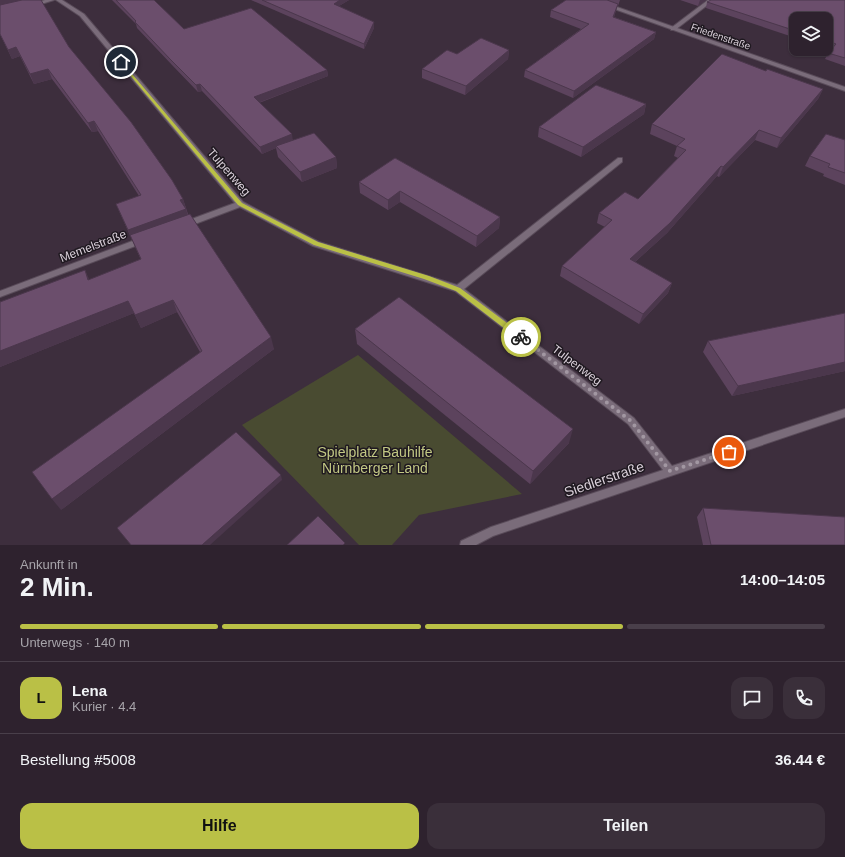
<!DOCTYPE html>
<html lang="de">
<meta charset="utf-8">
<style>
:root{--surface:#2e222e;--page:#3a2f3a;--text:#f1f3f6;--muted:#a7a4aa;--line:#493f4a;--accent:#bac046}
body{margin:0;font-family:Arial,sans-serif;background:var(--page);color:var(--text);height:100vh;display:flex;flex-direction:column;font-size:15px;white-space:nowrap}
*{box-sizing:border-box;margin:0}
p{font-size:13px;color:var(--muted)}
.icon{flex:none;width:22px;height:22px;fill:none;stroke:currentColor;stroke-width:2;stroke-linecap:round;stroke-linejoin:round}
.map{position:relative;height:545px;overflow:hidden}
.sheet{display:flex;flex-direction:column;background:var(--surface);flex:1}
.sheet>*{flex:none}
.fabs{position:absolute;left:789px;top:12px;display:grid;gap:8px}
.fabs a{display:grid;place-items:center;width:44px;height:44px;border-radius:8px;background:var(--surface);box-shadow:0 1px 3px #0004,0 0 0 1px var(--line);font-size:20px}
.pin{position:absolute;display:grid;place-items:center;width:34px;height:34px;color:#fff;margin:-17px;border:2px solid #fff;border-radius:50%;box-shadow:0 1px 4px #0007}
.courier{position:absolute;display:grid;place-items:center;width:40px;height:40px;margin:-20px;border:3px solid #bac046;border-radius:50%;background:#fff;color:#222;box-shadow:0 1px 5px #0007}
.summary em{font-style:normal;font-weight:600}
.summary div{display:flex;flex-direction:column-reverse}
.summary{display:flex;align-items:center;justify-content:space-between;height:68px;padding:0 20px}
h1{font-size:26px;font-weight:600;line-height:30px}
.bar{display:grid;grid-template-columns:repeat(4,1fr);gap:6px 4px;align-content:center;height:48px;padding:0 20px}
.bar i{height:5px;border-radius:3px;background:var(--line)}
.bar .current{background:var(--accent)}
.bar p{grid-column:span 4}
.line{display:flex;align-items:center;gap:10px;padding:0 20px;border-top:1px solid var(--line)}
.line div{flex:1}
.round{display:grid;place-items:center;flex:none;width:42px;height:42px;border-radius:12px;background:var(--page)}
.primary-button{display:flex;gap:8px;margin-top:auto;padding:8px 20px}
.primary-button a{flex:1;height:46px;border-radius:12px;background:var(--accent);color:#111;font-size:16px;font-weight:600;line-height:46px;text-align:center}
.primary-button a+a{background:var(--page);color:var(--text)}
.map>svg:first-child{display:block}
.green{fill:#494b31}
.lines{fill:none;stroke-linecap:round;stroke-linejoin:round}
.lane-casing{stroke:#594b59;stroke-width:2}
.street-casing{stroke:#594b59;stroke-width:2}
.lane{fill:#7a6c7a;fill-rule:evenodd}
.street{fill:#7a6c7a;fill-rule:evenodd}
.wall{fill:#5c435d}
.shaded-wall{fill:#4b374c}
.building{fill:#6b4e6c;stroke:#4b374c}
.route{fill:#bac046}
.done{stroke:#a297a2;stroke-width:4;stroke-dasharray:0 7.2}
.labels{text-anchor:middle;stroke-width:3;stroke-linejoin:round;paint-order:stroke}
.far-street-label{font-size:10px;fill:#d9cfd9;stroke:#1f1920}
.street-label{font-size:12px;fill:#d9cfd9;stroke:#1f1920}
.near-park-label{font-size:14px;fill:#c2c884;stroke:#1f1920}
.near-street-label{font-size:14px;fill:#d9cfd9;stroke:#1f1920}
</style>
<div class="map">
<svg width="845" height="545" viewBox="0 0 845 545">
<rect width="100%" height="100%" fill="#3d2e3d"/>
<polygon class="green" points="358,355 522,494 419,515 392,545 359,545 242,425"/>
<g class="lines">
<defs>
<polygon id="lane" points="708,0 714,0 675,30 671,30 671,28"/>
<g id="street">
<polygon points="45,0 54,0 32,7 29,5"/>
<polygon points="56,0 62,0 84,14 243,202 319,242 457,285 618,158 622,158 622,162 464,289 634,418 672,466 845,409 845,417 493,536 476,545 460,545 461,541 491,527 663,470 628,424 455,291 313,246 240,207 187,227 181,227 180,225 181,223 235,203 80,16"/>
<polygon points="589,0 597,0 845,87 845,91"/>
<polygon points="143,237 146,238 147,240 146,242 0,297 0,291"/>
</g>
</defs>
<use href="#lane" class="lane-casing"/>
<use href="#street" class="street-casing"/>
<use href="#lane" class="lane"/>
<use href="#street" class="street"/>
</g>
<g class="wall">
<polygon points="112,0 154,0 184,29 327,70 328,76 259,103 293,140 336,157 337,168 302,182 278,157 276,148 262,154 202,91 198,92 172,65 137,28 136,24"/>
<polygon points="251,0 349,0 339,6 374,28 364,49"/>
<polygon points="566,0 620,0 618,6 617,6 614,17 656,32 654,39 573,98 524,77 525,70 581,29 550,17 551,10"/>
<polygon points="680,0 706,0 698,6"/>
<polygon points="845,0 845,66 825,59 828,53 831,49 826,47 826,19 796,19 796,38 706,8 707,2"/>
<polygon points="0,34 69,47 183,199 188,214 274,349 61,510 200,352 177,312 141,328 134,313 0,367 0,302 90,280 141,260 116,204 139,196 98,131 92,132 52,79 34,84 20,56 12,59"/>
<polygon points="509,50 508,59 465,95 422,78 422,69 457,54"/>
<polygon points="766,71 823,89 818,99 777,148 755,140 719,177 717,176 667,233 635,262 672,283 668,293 639,324 560,276 562,266 605,227 597,223 599,213 638,199 678,158 674,156 677,146 650,134 652,124"/>
<polygon points="646,104 644,114 581,157 538,137 539,127"/>
<polygon points="845,140 845,185 823,176 824,174 805,166 810,156"/>
<polygon points="395,158 500,217 499,228 476,247 400,202 388,210 360,193 359,182"/>
<polygon points="845,313 845,371 732,396 703,352 708,341"/>
<polygon points="355,329 569,443 530,484 357,344"/>
<polygon points="703,508 845,545 703,545 697,517"/>
</g>
<g class="shaded-wall">
<polygon points="0,0 37,0 0,8"/>
<polygon points="340,0 349,0 334,9 334,4"/>
<polygon points="700,0 706,0 698,6"/>
<polygon points="618,4 616,11 612,24 613,17"/>
<polygon points="374,22 374,28 364,49 364,44"/>
<polygon points="656,32 654,39 573,98 574,91"/>
<polygon points="16,47 20,56 12,59 8,50"/>
<polygon points="509,50 508,59 465,95 466,86"/>
<polygon points="48,69 52,79 34,84 30,74"/>
<polygon points="327,70 328,76 255,104 254,97"/>
<polygon points="200,84 202,91 198,92 196,85"/>
<polygon points="823,89 818,99 777,148 781,138"/>
<polygon points="646,104 644,114 581,157 583,147"/>
<polygon points="94,121 98,131 92,132 88,123"/>
<polygon points="759,130 755,140 719,177 723,167"/>
<polygon points="292,134 293,141 276,146 276,148 262,154 260,147"/>
<polygon points="336,157 337,168 302,182 300,172"/>
<polygon points="721,166 717,176 667,233 627,269 630,259"/>
<polygon points="400,191 400,202 388,210 388,200"/>
<polygon points="183,199 189,219 132,240 128,230 180,200"/>
<polygon points="500,217 499,228 476,247 477,236"/>
<polygon points="85,270 91,283 88,280"/>
<polygon points="672,283 668,293 639,324 643,314"/>
<polygon points="173,300 177,312 141,328 135,315"/>
<polygon points="128,301 134,313 0,367 0,351"/>
<polygon points="271,337 274,349 61,510 52,499"/>
<polygon points="845,362 845,371 732,396 738,386"/>
<polygon points="573,429 569,443 530,484 533,471"/>
<polygon points="281,475 282,480 210,545 202,545"/>
</g>
<g class="building">
<polygon points="22,0 41,0 69,47 131,122 172,180 183,199 180,200 186,209 128,230 116,204 141,195 94,121 88,123 48,69 30,74 16,47 8,50 0,34 0,5"/>
<polygon points="116,0 154,0 184,29 251,8 327,70 254,97 292,134 260,147 200,84 196,85 170,59 135,22 136,21"/>
<polygon points="262,0 340,0 334,4 374,22 364,44"/>
<polygon points="566,0 607,0 618,4 613,17 656,32 574,91 525,70 589,24 551,10"/>
<polygon points="711,0 845,0 845,58 828,53 836,44 826,40 826,19 796,19 796,31 707,2"/>
<polygon points="481,38 509,50 466,86 422,69 447,50 457,54"/>
<polygon points="722,54 766,71 767,69 823,89 781,138 759,130 723,167 721,166 670,223 630,259 672,283 643,314 562,266 612,220 599,213 625,192 638,199 686,150 677,146 685,139 652,124"/>
<polygon points="596,85 646,104 583,147 539,127"/>
<polygon points="314,133 336,157 300,172 276,146"/>
<polygon points="826,134 845,140 845,173 828,167 830,164 810,156"/>
<polygon points="395,158 500,217 477,236 400,191 388,200 359,182"/>
<polygon points="190,214 271,337 52,499 32,472 202,351 173,300 135,315 128,301 0,351 0,302 85,270 88,280 141,259 130,235"/>
<polygon points="399,297 573,429 533,471 355,329"/>
<polygon points="845,313 845,362 738,386 708,341"/>
<polygon points="236,432 281,475 202,545 131,545 117,528"/>
<polygon points="703,508 845,517 845,545 711,545"/>
<polygon points="318,516 345,543 343,545 287,545"/>
</g>
<polygon class="route" points="121,61 242,203 318,242 429,276 460,288 523,335 523,339 518,339 456,291 424,279 314,245 238,205 120,63"/>
<g class="lines">
<polyline class="done" points="521,337 631,421 670,471 729,452"/>
</g>
<g class="labels">
<g class="far-street-label">
<text transform="translate(721 36) rotate(19)" y="4">Friedenstraße</text>
</g>
<g class="street-label">
<text transform="translate(229 172) rotate(49)" y="4">Tulpenweg</text>
<text transform="translate(93 246) rotate(-21)" y="4">Memelstraße</text>
<text transform="translate(577 365) rotate(37)" y="4">Tulpenweg</text>
</g>
<g class="near-park-label">
<text x="375" y="457">Spielplatz Bauhilfe<tspan x="375" dy="16">Nürnberger Land</tspan></text>
</g>
<g class="near-street-label">
<text transform="translate(604 479) rotate(-19)" y="5">Siedlerstraße</text>
</g>
</g>
</svg>
<div class="fabs">
<a><svg class="icon" aria-label="layers" viewBox="0 0 24 24"><path d="M12 4l9 5-9 5-9-5zM3 14l9 5 9-5"/></svg></a>
</div>
<div class="pin" style="left:729px;top:452px;background:#ea580c"><svg class="icon" aria-label="bag" viewBox="0 0 24 24"><path d="M5 8h14l-1 12H6zM9 8a3 3 0 0 1 6 0"/></svg></div>
<div class="pin" style="left:121px;top:62px;background:#1f2937"><svg class="icon" aria-label="home" viewBox="0 0 24 24"><path d="M3 11l9-7 9 7M6 9v11h12V9"/></svg></div>
<div class="courier" style="left:521px;top:337px"><svg class="icon" aria-label="bike" viewBox="0 0 24 24"><circle cx="6" cy="16" r="4"/><circle cx="18" cy="16" r="4"/><path d="M6 16l4-8h5l3 8M10 8l3 8H6M13 5h3"/></svg></div>
</div>
<section class="sheet">
<div class="summary"><div><h1>2 Min.</h1><p>Ankunft in</p></div><em>14:00–14:05</em></div>
<div class="bar"><i class="current"></i><i class="current"></i><i class="current"></i><i></i><p>Unterwegs · 140 m</p></div>
<div class="line" style="height:72px"><b class="round" style="background:var(--accent);color:#111">L</b><div><b>Lena</b><p>Kurier · 4.4</p></div><a class="round"><svg class="icon" aria-label="chat" viewBox="0 0 24 24"><path d="M4 5h16v11H9l-5 4z"/></svg></a><a class="round"><svg class="icon" aria-label="phone" viewBox="0 0 24 24"><path d="M5 4h4l2 5-3 2q2 4 5 5l2-3 5 2v4C11 20 4 13 5 4z"/></svg></a></div>
<div class="line" style="height:52px"><div>Bestellung #5008</div><b>36.44 €</b></div>
<div class="primary-button"><a>Hilfe</a><a>Teilen</a></div>
</section>
